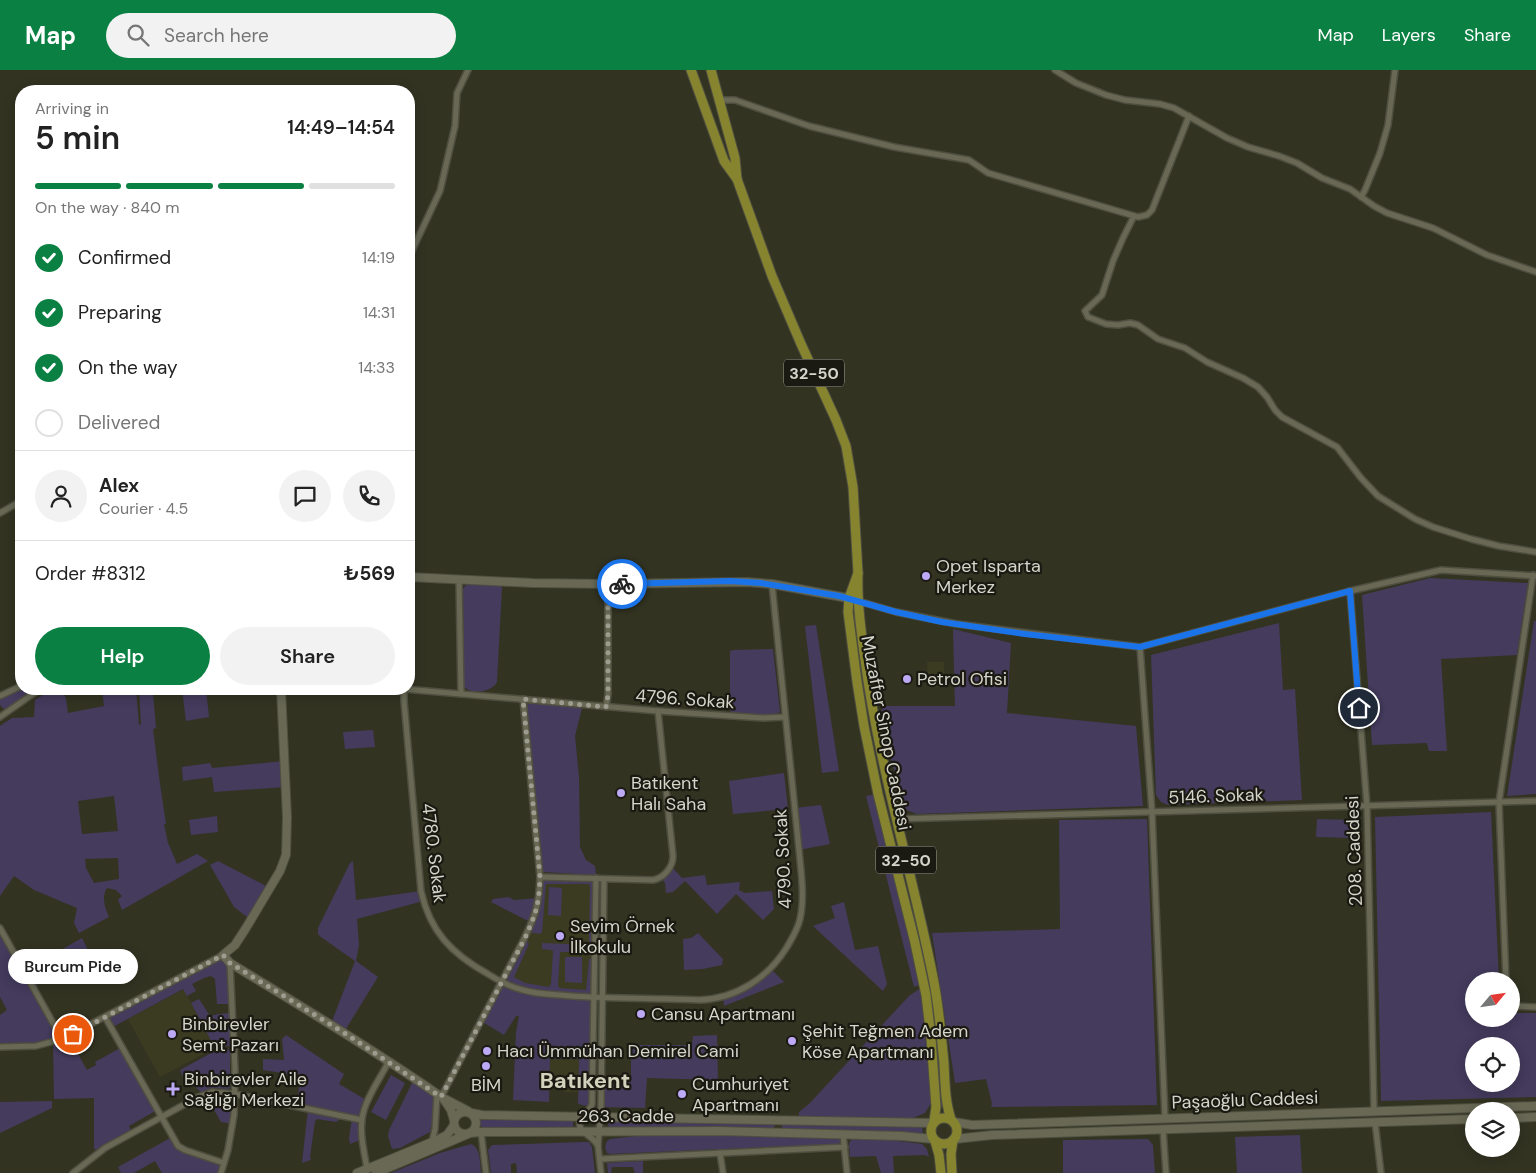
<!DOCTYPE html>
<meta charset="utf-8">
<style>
:root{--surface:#fff;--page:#f2f2f2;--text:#222;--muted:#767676;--line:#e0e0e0;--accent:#0b8043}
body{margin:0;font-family:"DM Sans",sans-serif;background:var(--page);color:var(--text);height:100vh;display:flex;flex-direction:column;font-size:19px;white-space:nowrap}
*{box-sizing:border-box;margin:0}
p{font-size:16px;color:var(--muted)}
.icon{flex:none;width:28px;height:28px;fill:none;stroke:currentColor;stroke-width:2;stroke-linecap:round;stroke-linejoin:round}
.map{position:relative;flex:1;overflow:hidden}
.details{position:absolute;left:15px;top:15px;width:400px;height:610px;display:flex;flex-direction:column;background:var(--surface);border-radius:20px;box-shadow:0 2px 12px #0003}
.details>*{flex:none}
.needle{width:32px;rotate:61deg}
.fabs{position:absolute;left:1465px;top:902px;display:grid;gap:10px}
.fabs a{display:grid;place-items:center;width:55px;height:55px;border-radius:50%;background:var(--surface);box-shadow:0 2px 12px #0003;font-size:25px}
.pin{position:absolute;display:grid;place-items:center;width:42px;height:42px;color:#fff;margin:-21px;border:2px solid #fff;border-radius:50%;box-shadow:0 1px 5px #0007}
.courier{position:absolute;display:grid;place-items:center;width:50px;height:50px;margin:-25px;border:4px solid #1a73e8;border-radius:50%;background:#fff;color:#222;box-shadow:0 1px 6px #0007}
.bubble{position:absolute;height:35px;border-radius:18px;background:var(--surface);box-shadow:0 2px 12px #0003;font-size:16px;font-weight:600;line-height:35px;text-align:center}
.head em{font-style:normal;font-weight:600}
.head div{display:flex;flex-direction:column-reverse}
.head{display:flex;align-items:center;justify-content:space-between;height:85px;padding:0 20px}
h1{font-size:32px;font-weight:600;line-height:38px}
.bar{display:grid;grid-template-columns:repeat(4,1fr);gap:8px 5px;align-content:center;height:60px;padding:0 20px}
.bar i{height:6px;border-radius:4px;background:var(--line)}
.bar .selected{background:var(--accent)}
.bar p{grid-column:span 4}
.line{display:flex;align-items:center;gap:12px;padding:0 20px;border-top:1px solid var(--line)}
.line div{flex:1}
.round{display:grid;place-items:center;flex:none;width:52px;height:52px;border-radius:26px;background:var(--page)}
ol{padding:0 20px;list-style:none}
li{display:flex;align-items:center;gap:15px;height:55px}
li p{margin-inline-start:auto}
li .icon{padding:5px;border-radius:50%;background:var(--accent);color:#fff;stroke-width:4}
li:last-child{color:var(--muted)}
li i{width:28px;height:28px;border:2px solid var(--line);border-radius:50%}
.primary-button{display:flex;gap:10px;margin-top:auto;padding:10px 20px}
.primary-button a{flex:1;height:58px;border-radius:30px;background:var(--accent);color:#fff;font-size:20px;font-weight:600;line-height:58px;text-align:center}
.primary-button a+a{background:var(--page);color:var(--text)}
header{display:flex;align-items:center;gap:30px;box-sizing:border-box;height:70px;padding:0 25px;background:var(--accent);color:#fff}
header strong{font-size:24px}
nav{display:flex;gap:28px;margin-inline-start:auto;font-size:18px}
.search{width:350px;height:45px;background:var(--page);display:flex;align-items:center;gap:12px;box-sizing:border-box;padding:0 18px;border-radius:28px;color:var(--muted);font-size:19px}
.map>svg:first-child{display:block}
.built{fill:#3b3b22}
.green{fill:#443b5d;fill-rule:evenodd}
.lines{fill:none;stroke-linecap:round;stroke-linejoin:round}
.street-casing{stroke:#4f4f40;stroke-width:8}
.secondary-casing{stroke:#4f4f40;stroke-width:10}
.primary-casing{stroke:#4f4f40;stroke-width:11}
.street{stroke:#686855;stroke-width:5}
.secondary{stroke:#686855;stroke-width:8}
.primary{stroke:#87842f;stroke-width:9}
.done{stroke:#9c9c8f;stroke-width:5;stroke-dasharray:0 9}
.route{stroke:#1a73e8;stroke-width:6}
.poi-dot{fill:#bda9f5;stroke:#1a1a12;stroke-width:2}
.labels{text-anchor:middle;stroke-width:4.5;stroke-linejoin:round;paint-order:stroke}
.shield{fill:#1a1a12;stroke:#9d9d93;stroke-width:1}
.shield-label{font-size:16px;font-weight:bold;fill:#d5d5ca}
.poi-label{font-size:18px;fill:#d5d5ca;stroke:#1a1a12;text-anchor:start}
.street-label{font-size:18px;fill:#d5d5ca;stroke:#1a1a12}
.district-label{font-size:22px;font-weight:bold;fill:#d1d1bc;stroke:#1a1a12}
</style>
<header>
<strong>Map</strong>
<div class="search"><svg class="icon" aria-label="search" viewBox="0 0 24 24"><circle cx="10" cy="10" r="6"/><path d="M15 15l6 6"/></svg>Search here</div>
<nav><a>Map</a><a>Layers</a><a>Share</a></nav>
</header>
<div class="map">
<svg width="1536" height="1103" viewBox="0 0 1536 1103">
<rect width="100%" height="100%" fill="#332"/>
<g class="built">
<polygon points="927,592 944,592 945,617 928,617"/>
<polygon points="540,807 596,808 594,927 502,912 532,853"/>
<polygon points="184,919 215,978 160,1007 128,949"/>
<polygon points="550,989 579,989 579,1022 563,1022 563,1019 549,1019"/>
</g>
<g class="green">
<polygon points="1430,508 1528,513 1517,585 1441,589 1447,681 1429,681 1427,673 1372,675 1362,525"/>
<path d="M466,515h34l2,2 -5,95c-5,10 -25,13 -33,5l-1,-98z"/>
<polygon points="1534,551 1536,551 1536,724 1507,726"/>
<polygon points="1279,553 1283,620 1295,619 1302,730 1168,735 1161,732 1156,725 1151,585"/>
<polygon points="816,555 839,701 822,703 805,556"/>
<polygon points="953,559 1011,573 1007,643 1136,656 1143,736 917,744 906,740 883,662 881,642 883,636 955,636"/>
<path d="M773,579l7,63c-9,6 -37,1 -49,0l-1,-3v-58l4,-1z"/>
<polygon points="21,616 21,619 40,619 7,642 0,635 0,626"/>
<path d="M53,619h8l5,9 2,15 36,-7 -2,-17h34l3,36 2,-1 -2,-35h67l3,28 -23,4 -4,-32 -29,4 3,35 -3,1 6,48 7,47h-2l4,19 9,21 20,-10 11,7 -86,49 -4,-10 4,-4 -6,-6 -9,-2c-6,9 -2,20 2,29l-30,16 -5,-10 3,-15 -43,-18 -20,-14 -14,20v-170l12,-8 22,-1 1,-17zM114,726l4,35 -36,3 -4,-33zM118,788l1,21 -25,4 -8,-15 -1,-9z"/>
<polygon points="530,633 582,638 575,666 579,707 580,777 586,790 595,796 596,805 543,802 527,637 527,635"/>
<polygon points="373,660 375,677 345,679 343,662"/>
<polygon points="284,691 286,717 214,722 212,707 183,711 182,697 210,693 212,698"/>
<polygon points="784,703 788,739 733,744 729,711"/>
<polygon points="878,724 924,913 914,917 866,726"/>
<polygon points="821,735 830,774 799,780 795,738"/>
<path d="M1491,742l8,169h-25v38h37v-6h25v84l-155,4 -6,-284zM1474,976h37v38h-37z"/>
<polygon points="217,746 218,762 191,765 189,750"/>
<polygon points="1147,749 1157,1035 991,1037 992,1034 986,1009 955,1013 932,863 1060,859 1059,750"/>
<polygon points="1317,749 1356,750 1355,768 1316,767"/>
<polygon points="218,791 270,818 251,850 234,837 210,795"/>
<polygon points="353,791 356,830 421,821 423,831 357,849 359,875 356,891 378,907 344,962 331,954 355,891 321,867 318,864 318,858 350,793"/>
<polygon points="671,796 682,808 705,805 707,815 740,812 739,820 745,823 772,821 774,839 763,850 736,824 717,844 685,811 673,822 666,823 665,813 661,807"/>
<polygon points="540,807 596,808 595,882 560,882 558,916 560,918 586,920 589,889 595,888 591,1037 578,1034 579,989 550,989 549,1032 513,1030 516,962 519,946 516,946 504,965 481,951 524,869 528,872 529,874 514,907 525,913 549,917 551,914 553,881 551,880 542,879 542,873 587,875 589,873 590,817 589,814 546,814 542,862 540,864 528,862 532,853 491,832 493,829 509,827 514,830 539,828"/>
<polygon points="549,817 562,818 561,846 548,845"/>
<polygon points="844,832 855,880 878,876 887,914 883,921 813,856 835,848 831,836"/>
<polygon points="698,863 723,889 722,895 703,899 684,900 683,869 691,868"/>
<path d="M0,865l59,103c-20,6 -38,6 -59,6v-29l7,-5 -7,-13z"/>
<polygon points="82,868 91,886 33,917 24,901"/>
<polygon points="223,885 230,893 232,934 217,934 215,909 211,906 204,908 192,914 196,921 187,926 183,919 111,958 105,947"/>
<polygon points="565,887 582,887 582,913 565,912"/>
<polygon points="770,898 784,912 724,936 723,926 734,923"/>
<polygon points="931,911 935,939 944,1036 939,1037 927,912"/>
<polygon points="921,918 931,1033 925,1043 913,1048 799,1047 799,1042 809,1034 909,926"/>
<polygon points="199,929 210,946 219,944 232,943 234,976 221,976 215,978 191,933"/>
<polygon points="286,965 344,1004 339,1014 368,1031 364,1040 362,1069 350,1074 349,1068 352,1048 340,1046 339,1050 336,1052 317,1049 315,1051 310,1087 311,1090 302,1093 308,1039 296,1037 301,1006 263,1000 263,989 284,990 282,969"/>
<polygon points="717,965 718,1010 647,1008 645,1038 601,1037 600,1013 631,1012 631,975 692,975 693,966"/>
<polygon points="68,966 87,1000 96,995 95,992 122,977 157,1040 129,1056 132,1063 101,1081 94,1079 94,1028 54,1029 53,972"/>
<polygon points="221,979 228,979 230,981 230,1018 228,1019 212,1018 201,1022 182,1005 180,1000 213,982"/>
<polygon points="391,1005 405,1013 386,1050 371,1042"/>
<polygon points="413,1011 429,1022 436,1030 430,1062 400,1078 392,1079 388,1066 389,1060"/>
<polygon points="205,1024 235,1024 233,1054 221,1052"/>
<polygon points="52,1031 52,1038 0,1063 0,1032"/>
<polygon points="482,1049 573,1049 573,1058 482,1057 479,1053"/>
<polygon points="609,1051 773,1053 775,1056 772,1059 609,1057 608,1055"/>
<polygon points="784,1053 922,1056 923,1065 783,1059 781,1055"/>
<path d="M645,1065h78l116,3 2,4 -3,2 -228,10 -3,-1c-3,-6 -2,-11 3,-14z"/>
<polygon points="1300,1065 1302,1103 1237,1103 1235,1067"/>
<polygon points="172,1067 177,1075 224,1093 221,1103 162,1103 155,1091 134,1103 121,1103 118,1097"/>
<polygon points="852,1069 891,1070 922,1074 927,1079 929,1087 925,1085 893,1086 894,1103 881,1103 876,1086 850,1087 849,1073"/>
<polygon points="1148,1069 1153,1075 1155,1103 1063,1103 1063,1070"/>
<polygon points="584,1072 589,1072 592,1077 595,1103 513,1103 517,1103 516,1093 511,1094 511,1103 491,1103 488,1080 492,1075"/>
<path d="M471,1074c10,4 9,19 10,29h-90l49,-20z"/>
<polygon points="643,1091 643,1103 635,1103 633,1097 612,1097 611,1103 608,1103 607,1093"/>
</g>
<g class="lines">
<defs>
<g id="street">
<polyline points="1055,0 1076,13 1106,25 1125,30 1160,34 1174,38 1227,68 1248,77 1279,86 1297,93 1322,108 1350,119 1374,136 1387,143 1433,158 1487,185 1536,202"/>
<polyline points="719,30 735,30 809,56 894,77 969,90 988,103 1138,147 1147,145 1152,140 1189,46"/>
<polyline points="1361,127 1365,120 1380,83 1388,55 1395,0"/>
<polyline points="1134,146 1123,168 1113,191 1102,225 1085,241 1088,247 1106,254 1118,255 1130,253 1138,255 1158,269 1185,278 1207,292 1243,308 1258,317 1267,327 1275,340 1282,347 1337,377 1361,408 1378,426 1415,449 1433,457 1471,469 1499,476 1536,482"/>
<polyline points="409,187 440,121 455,56 457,23 468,0"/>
<polyline points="0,443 21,431"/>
<polyline points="459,510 461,624"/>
<polyline points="1350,521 1367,736 1374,1041"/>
<polyline points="858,531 896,542 957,554 1140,577 1350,521 1441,500 1536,506"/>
<polyline points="1140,577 1152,742 1165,1048"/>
<path d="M404,619v12l17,190c9,41 31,63 67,83 11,7 22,13 35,16 16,5 33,4 49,6 42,3 85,2 127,4 37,-1 69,-22 88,-53 5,-9 11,-18 13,-28 5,-22 1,-47 -1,-69l-27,-266"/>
<polyline points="404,619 658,641 763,648 785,647"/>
<polyline points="0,626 21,616"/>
<polyline points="606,637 608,625 608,514"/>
<polyline points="0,647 40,619"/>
<polyline points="896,749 1536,731"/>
<path d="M540,807l113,3c11,-2 20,-13 20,-24l-15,-145"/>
<path d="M596,808l-4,226c-2,8 -17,16 -11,25 4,6 12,7 17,17l3,-39 3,-228"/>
<polyline points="0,858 62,969"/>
<polyline points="1506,911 1499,732 1533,505"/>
<polyline points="1511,936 1536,937"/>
<polyline points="105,947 178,1076 185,1080 224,1093"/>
<polyline points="0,977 36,976 62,969 223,885"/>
<path d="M441,1027l83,-158c12,-25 15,-34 16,-62l-17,-178"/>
<polyline points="1375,1052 1381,1103"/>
<polyline points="1163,1059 1166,1103"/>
<polyline points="481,1062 486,1103"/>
<polyline points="843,1064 847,1103"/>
<polyline points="432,1072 435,1059 437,1024"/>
<polyline points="598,1076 601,1103"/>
<polyline points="720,1083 723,1103"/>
<polyline points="600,1089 845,1077"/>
<path d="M367,1099c-3,-19 -9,-40 -3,-59 5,-17 17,-33 25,-49"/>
<polyline points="73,1103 105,1078 198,1027 212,1022 235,1024 362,1050"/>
<polyline points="221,1103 228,1080 234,1045 235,999 230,893"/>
</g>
<g id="secondary">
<polyline points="409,507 533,513 608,514 747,512 772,514 853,529"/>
<path d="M281,619l6,128 -1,38 -6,16 -34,57 -11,17 -12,10 7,8c72,44 144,87 213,135"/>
<circle cx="465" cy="1053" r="11"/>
<polyline points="471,1043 482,1045 933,1053"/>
<polyline points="1511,1048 1536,1047"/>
<polyline points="454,1050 451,1040 443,1028 468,1041"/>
<polyline points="954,1052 972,1055 1536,1036"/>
<polyline points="470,1063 481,1062 719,1061 902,1066 933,1069"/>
<polyline points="955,1069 992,1065 1474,1049"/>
<polyline points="357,1103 437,1070 447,1065 454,1055"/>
<polyline points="376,1103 468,1064"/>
</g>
<g id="primary">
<polyline points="691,0 724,91 737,109"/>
<polyline points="711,0 735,88 737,109 772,206 801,274 836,350 846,376 853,417 858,503"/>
<circle cx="944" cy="1061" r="13"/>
<path d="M934,1051l2,-14 -5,-69 -5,-43 -11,-52 -37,-149 -14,-68 -7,-44 -9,-70 1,-14 9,-25c-1,29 3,58 7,87 14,107 47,211 68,317 6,29 8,57 11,86 1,19 1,39 7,56"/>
<polyline points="935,1071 939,1085 941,1103"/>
<polyline points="952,1103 951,1084 953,1070"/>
</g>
</defs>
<use href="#street" class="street-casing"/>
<use href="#secondary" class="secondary-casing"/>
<use href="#primary" class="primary-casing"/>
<use href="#street" class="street"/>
<use href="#secondary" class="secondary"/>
<use href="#primary" class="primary"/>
</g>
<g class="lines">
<path class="done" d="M73,964l150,-79 7,8 116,71 95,63 83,-157c12,-26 15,-35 16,-63l-17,-178 83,8 2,-12v-111h14"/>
<polyline class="route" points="622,514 730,511 761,513 839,526 896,542 942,552 1025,564 1140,577 1350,521 1359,638"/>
</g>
<g class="poi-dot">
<circle cx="926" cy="506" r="5"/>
<circle cx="907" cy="609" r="5"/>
<circle cx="621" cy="723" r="5"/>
<circle cx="560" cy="866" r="5"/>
<circle cx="641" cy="944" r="5"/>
<circle cx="172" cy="964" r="5"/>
<circle cx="792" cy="971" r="5"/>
<circle cx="487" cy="981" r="5"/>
<circle cx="486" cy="996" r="5"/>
<path d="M170.5 1011.5h5v5h5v5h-5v5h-5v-5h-5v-5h5z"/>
<circle cx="682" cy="1024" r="5"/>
</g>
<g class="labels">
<g class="shield">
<rect x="784" y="289.5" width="60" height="27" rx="4"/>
<rect x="876" y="776.5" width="60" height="27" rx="4"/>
</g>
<g class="shield-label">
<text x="814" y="309">32-50</text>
<text x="906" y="796">32-50</text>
</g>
<g class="poi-label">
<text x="936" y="502">Opet Isparta<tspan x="936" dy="21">Merkez</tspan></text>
<text x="917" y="615">Petrol Ofisi</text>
<text x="631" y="719">Batıkent<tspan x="631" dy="21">Halı Saha</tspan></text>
<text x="570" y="862">Sevim Örnek<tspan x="570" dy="21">İlkokulu</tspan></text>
<text x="651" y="950">Cansu Apartmanı</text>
<text x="182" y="960">Binbirevler<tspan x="182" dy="21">Semt Pazarı</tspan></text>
<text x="802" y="967">Şehit Teğmen Adem<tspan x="802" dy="21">Köse Apartmanı</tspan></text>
<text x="497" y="987">Hacı Ümmühan Demirel Cami</text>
<text x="184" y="1015">Binbirevler Aile<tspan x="184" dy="21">Sağlığı Merkezi</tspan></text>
<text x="692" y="1020">Cumhuriyet<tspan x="692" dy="21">Apartmanı</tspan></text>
<text x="486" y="1021" text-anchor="middle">BİM</text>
</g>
<g class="street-label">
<text transform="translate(685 629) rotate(4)" y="6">4796. Sokak</text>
<text transform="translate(886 663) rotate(79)" y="6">Muzaffer Sinop Caddesi</text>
<text transform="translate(1216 726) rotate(-2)" y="6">5146. Sokak</text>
<text transform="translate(1354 781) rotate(-92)" y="6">208. Caddesi</text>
<text transform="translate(434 783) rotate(83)" y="6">4780. Sokak</text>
<text transform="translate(783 789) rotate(-93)" y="6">4790. Sokak</text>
<text transform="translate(1245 1030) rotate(-2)" y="6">Paşaoğlu Caddesi</text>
<text x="626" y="1052">263. Cadde</text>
</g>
<g class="district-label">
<text x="585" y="1018">Batıkent</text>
</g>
</g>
</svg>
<div class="fabs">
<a><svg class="needle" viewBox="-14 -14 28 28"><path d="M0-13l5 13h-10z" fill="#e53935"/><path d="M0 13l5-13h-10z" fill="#767676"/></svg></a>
<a><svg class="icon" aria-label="locate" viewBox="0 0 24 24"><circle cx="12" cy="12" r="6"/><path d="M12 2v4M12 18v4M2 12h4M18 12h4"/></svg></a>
<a><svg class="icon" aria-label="layers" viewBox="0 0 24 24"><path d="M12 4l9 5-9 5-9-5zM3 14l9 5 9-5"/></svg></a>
</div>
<div class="pin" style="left:73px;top:964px;background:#ea580c"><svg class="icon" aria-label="bag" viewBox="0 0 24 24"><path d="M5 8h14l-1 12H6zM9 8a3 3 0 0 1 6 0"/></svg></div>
<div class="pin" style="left:1359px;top:638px;background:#1f2937"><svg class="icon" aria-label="home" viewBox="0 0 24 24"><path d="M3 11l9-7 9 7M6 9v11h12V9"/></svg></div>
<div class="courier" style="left:622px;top:514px"><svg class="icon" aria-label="bike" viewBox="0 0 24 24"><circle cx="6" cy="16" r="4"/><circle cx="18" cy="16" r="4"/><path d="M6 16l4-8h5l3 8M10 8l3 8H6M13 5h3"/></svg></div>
<div class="bubble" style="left:8px;top:879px;width:130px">Burcum Pide</div>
<section class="details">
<div class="head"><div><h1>5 min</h1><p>Arriving in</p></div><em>14:49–14:54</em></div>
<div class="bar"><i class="selected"></i><i class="selected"></i><i class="selected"></i><i></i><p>On the way · 840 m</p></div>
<ol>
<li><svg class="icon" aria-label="check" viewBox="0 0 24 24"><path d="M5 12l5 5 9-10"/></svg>Confirmed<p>14:19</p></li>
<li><svg class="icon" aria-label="check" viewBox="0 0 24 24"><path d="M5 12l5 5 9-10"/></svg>Preparing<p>14:31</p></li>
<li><svg class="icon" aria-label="check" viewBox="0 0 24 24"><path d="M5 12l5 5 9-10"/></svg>On the way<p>14:33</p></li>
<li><i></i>Delivered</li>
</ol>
<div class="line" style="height:90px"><a class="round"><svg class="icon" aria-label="person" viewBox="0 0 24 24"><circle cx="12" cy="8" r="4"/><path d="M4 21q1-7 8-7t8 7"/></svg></a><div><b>Alex</b><p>Courier · 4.5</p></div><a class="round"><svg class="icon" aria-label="chat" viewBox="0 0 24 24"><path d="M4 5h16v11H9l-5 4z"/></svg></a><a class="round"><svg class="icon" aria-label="phone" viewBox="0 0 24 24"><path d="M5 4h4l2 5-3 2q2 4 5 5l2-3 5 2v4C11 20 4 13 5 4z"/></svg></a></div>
<div class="line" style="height:65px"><div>Order #8312</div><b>₺569</b></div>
<div class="primary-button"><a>Help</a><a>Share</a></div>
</section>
</div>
